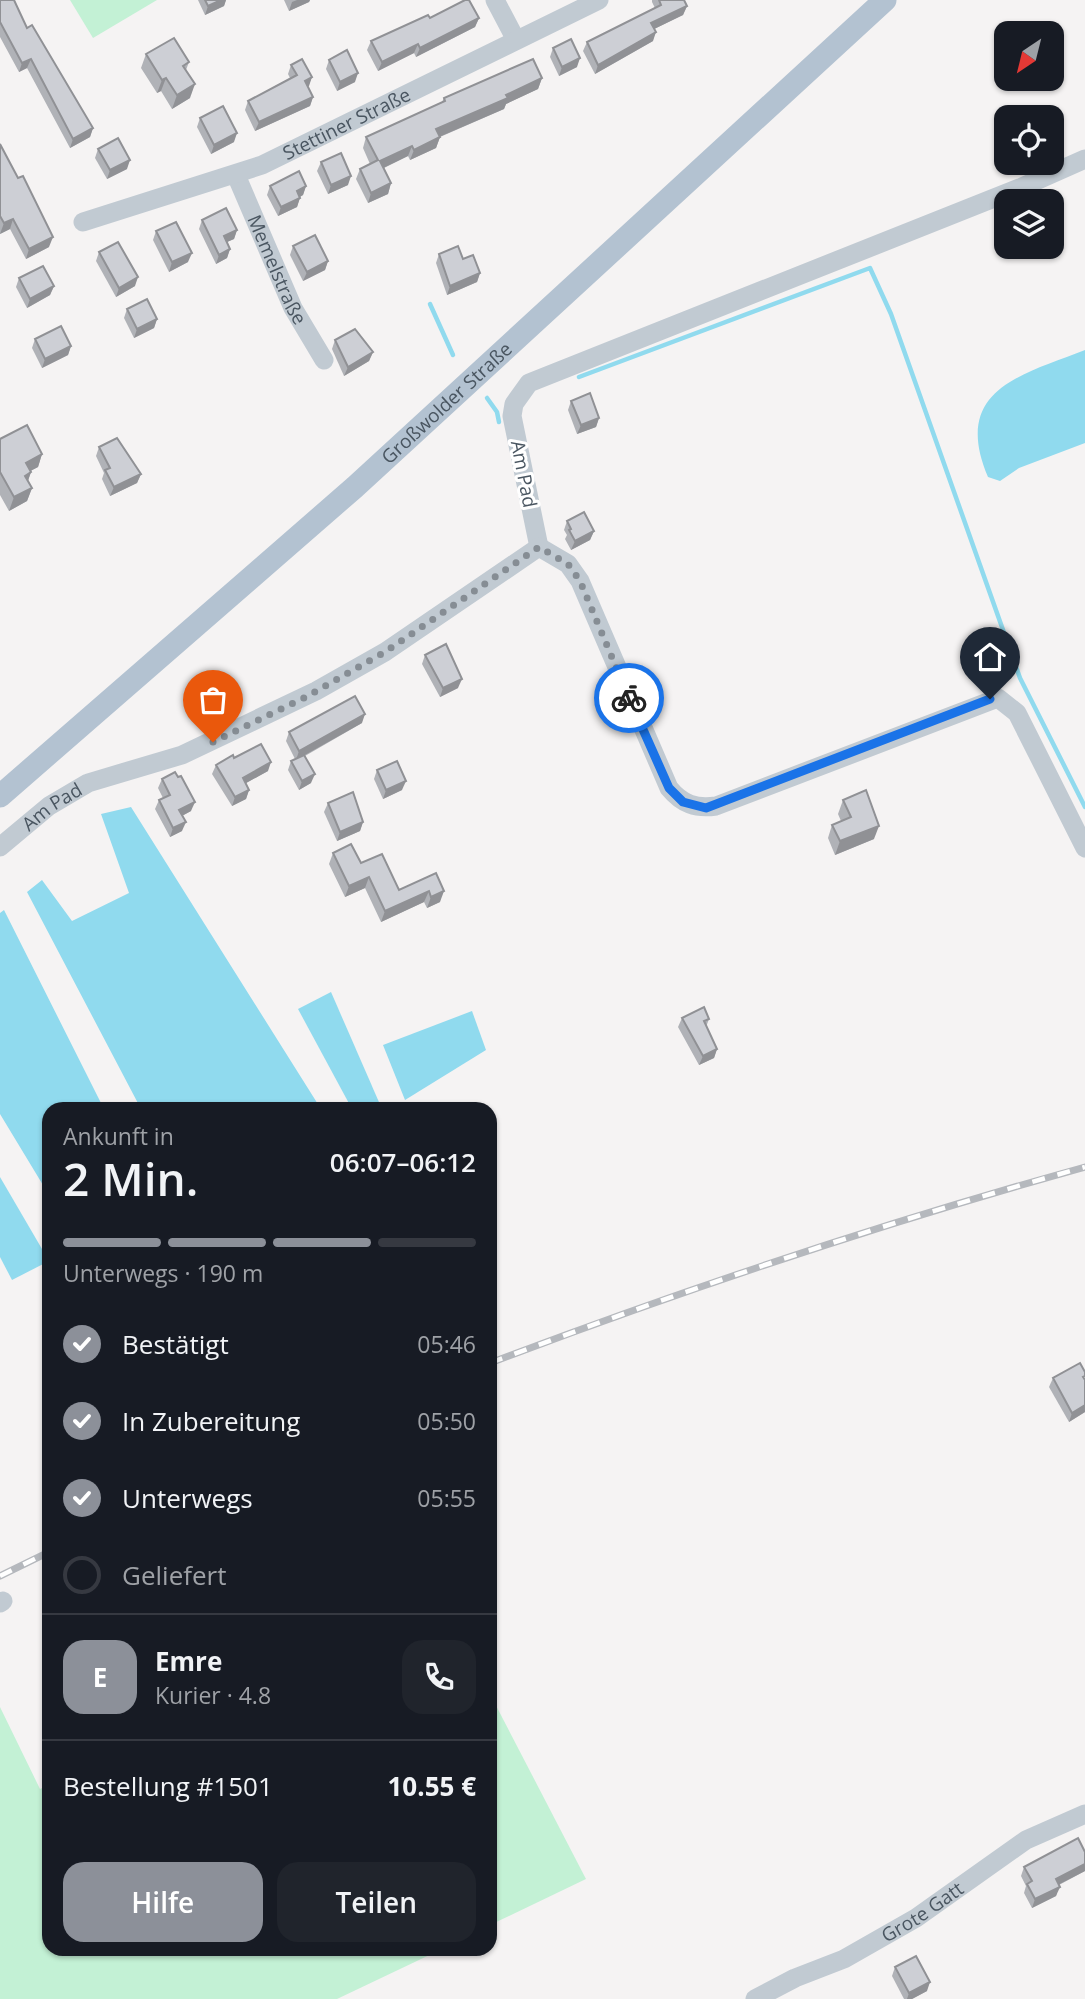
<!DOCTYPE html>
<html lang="de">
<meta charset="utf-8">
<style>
:root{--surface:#171b24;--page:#20242c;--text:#f1f3f6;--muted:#9ea1a6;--line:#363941;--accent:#8c9099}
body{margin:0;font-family:"Open Sans",sans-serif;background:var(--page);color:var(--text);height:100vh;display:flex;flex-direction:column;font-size:26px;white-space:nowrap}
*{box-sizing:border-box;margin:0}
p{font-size:23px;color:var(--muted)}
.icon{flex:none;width:38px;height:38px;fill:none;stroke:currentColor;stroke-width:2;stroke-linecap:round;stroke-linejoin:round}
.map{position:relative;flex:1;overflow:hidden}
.details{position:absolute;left:42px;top:1102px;width:455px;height:854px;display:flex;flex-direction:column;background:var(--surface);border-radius:21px;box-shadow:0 2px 5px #0004}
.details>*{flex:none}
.needle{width:46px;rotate:215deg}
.controls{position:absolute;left:994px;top:21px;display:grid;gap:14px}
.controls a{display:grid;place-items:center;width:70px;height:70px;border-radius:14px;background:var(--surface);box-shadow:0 2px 5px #0004;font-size:35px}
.pin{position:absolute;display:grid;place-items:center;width:60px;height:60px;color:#fff;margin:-72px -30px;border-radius:50% 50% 50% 0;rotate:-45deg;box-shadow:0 0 7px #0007}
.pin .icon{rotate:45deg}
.courier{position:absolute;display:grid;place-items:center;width:70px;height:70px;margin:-35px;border:5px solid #1a73e8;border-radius:50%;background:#fff;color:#222;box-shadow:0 2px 9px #0007}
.summary em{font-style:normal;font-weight:600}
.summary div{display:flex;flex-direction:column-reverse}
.summary{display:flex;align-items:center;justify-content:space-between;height:119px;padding:0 21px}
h1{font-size:46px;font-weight:600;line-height:52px}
.bar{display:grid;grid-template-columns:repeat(4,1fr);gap:10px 7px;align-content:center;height:84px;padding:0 21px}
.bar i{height:9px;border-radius:5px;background:var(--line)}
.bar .selected{background:var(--accent)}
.bar p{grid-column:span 4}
.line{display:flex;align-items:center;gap:18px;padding:0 21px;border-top:2px solid var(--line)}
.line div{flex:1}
.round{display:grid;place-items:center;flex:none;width:74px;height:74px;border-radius:21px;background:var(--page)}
ol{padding:0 21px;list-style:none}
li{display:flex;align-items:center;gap:21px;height:77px}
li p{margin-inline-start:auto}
li .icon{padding:7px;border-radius:50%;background:var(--accent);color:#fff;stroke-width:4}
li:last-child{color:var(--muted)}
li i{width:38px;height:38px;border:4px solid var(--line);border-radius:50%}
.cta{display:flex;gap:14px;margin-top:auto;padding:14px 21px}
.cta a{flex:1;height:80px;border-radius:21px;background:var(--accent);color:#fff;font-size:28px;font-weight:600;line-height:80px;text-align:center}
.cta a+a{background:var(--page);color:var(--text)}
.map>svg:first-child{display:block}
.green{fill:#c3f1d5}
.water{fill:#90daee}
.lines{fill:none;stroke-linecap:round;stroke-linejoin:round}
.stream{stroke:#90daee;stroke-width:4.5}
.minor{stroke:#c1cad2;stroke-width:19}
.major{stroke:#b3c2d1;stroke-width:23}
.rail-casing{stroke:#b5b8bd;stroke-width:7}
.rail{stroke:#fff;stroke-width:4.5;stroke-dasharray:13;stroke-linecap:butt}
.wall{fill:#b0b2b7}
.shaded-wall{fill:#909195}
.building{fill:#cdcfd5;stroke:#909195;stroke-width:2}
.done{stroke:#868d94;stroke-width:7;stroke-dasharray:0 12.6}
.route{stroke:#1a73e8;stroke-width:9}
.labels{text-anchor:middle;stroke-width:6;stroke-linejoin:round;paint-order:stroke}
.street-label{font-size:19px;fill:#4a5661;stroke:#fff}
</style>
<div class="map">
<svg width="1085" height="1999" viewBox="0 0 1085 1999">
<rect width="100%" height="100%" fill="#f5f3f3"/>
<g class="green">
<polygon points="70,0 157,0 93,38"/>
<polygon points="490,1694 586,1879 490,1925"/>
<polygon points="0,1707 40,1789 49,1785 49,1950 440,1950 337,1999 0,1999"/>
</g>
<g class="water">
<path d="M1085,350v93l-66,25 -19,13 -12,-4c-37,-87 33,-102 97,-127z"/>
<polygon points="131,807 321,1109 141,1109 27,892 42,880 72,921 129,893 101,814"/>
<polygon points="4,910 104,1109 49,1110 49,1195 0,1114 0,913"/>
<polygon points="331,992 382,1109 352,1109 298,1009"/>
<polygon points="472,1011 486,1050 405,1100 383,1045"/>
<polygon points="0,1177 49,1261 12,1280 0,1257"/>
</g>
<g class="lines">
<g class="stream">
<polyline points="430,304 453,355"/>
<polyline points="579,377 870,268 891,314 1020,678 1085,807"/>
<polyline points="487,398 497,412 499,422"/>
</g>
<g class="minor">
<polyline points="495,0 516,40"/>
<path id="s1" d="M236,175l57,133 31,52"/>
<path id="s2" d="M83,222l179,-57 337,-165"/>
<path d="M539,547l29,17 12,17 89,207c13,16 27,21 47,18l282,-108 19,15 68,135"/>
<polyline points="539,547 512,416 514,404 529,383 1022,187 1085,159"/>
<path id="s3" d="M0,847l49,-41 39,-23 94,-28 134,-64 69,-39 154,-105"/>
<polyline points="0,1603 3,1601"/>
<path id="s4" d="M755,1999l40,-21 49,-19 72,-41 110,-78 59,-26"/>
</g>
<path class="major" id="s5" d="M0,796l355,-309 530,-487"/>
<defs>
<g id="rail">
<path d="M490,1363c196,-74 393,-140 595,-196"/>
<polyline points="0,1576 49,1552"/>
</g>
</defs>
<use href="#rail" class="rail-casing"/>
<use href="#rail" class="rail"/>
</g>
<g class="wall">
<polygon points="0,0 27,28 93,128 90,137 70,148 27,68 19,72 0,37"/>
<polygon points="198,0 226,0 224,6 205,15"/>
<polygon points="284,0 310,0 309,2 289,11"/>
<polygon points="652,0 684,0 687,6 683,15 654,29 653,41 595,74 583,51 587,42 655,8 652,2"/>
<polygon points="430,18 479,18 475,27 416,57 414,53 378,71 367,50 371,41"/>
<polygon points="553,48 577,67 559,76 550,57"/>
<polygon points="146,54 189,62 186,70 190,98 172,109 161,91 157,93 141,68"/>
<polygon points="329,60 355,82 337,91 326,69"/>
<polygon points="291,65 312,77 308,86 313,97 310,106 255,131 245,110 248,101 290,78 288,74"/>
<polygon points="542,78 538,89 506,104 504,109 440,137 436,148 410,160 408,156 384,168 391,183 388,194 368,203 356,179 360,169 370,164 363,148 366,137 442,102 444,98"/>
<polygon points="200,118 234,142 211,154 197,127"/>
<polygon points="0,144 49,247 26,259 10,229 0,234"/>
<polygon points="98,149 127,169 107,179 95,158"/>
<polygon points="321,162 348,185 328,194 317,171"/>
<polygon points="270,186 306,186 303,195 300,197 297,207 278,216 267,195"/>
<polygon points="202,220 237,230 234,239 227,242 230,249 227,258 216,264 199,229"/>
<polygon points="156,231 188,262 169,272 153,240"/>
<polygon points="293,246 328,261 325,270 303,281 290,255"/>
<polygon points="99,252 135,286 116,297 96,261"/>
<polygon points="439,254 463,259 480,273 477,282 447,295 436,263"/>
<polygon points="19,278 54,286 50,295 27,308 16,287"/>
<polygon points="127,309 157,319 154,328 134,338 124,318"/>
<polygon points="35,339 71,346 68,355 42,368 32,348"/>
<polygon points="335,340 373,352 369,361 344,376 332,349"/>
<polygon points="571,401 599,418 596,427 577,434 568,410"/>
<polygon points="0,439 42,454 38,467 30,471 31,472 28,481 32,488 27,501 9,511 0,495"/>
<polygon points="99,447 141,474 137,483 110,496 102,479 104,473 96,456"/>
<polygon points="567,521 594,531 590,540 571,550 565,539 567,535 564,530"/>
<polygon points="425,655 458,688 440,697 422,664"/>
<polygon points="362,723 305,756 311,783 299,790 288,770 291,761 295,759 286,741 289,732"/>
<polygon points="216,765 268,771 246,783 249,790 246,799 232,806 212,774"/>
<polygon points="377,770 402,790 383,799 374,779"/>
<polygon points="162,779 191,811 182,816 182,831 170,837 155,809 159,800 163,798 158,788"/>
<polygon points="843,800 874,839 835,855 828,838 832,825 841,821 838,814"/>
<polygon points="328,803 363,822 360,831 337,841 324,812"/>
<polygon points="333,853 361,863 399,890 436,873 440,902 427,908 424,902 381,922 365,888 345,897 329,864"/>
<polygon points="682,1018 709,1019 706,1027 717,1049 714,1058 699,1065 678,1027"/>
<polygon points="1053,1378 1085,1412 1069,1422 1049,1387"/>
<polygon points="1085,1852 1085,1871 1059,1885 1056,1896 1032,1908 1024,1893 1026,1886 1021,1876 1024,1867"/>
<polygon points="895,1967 927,1991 912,1999 904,1999 892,1976"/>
</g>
<g class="shaded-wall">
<polygon points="221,0 226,0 224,6 205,15 208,6"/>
<polygon points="297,0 310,0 309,2 289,11 292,2"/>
<polygon points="687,6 683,15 648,32 651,23"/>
<polygon points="479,18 475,27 416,57 420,48"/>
<polygon points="656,32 653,41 595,74 598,65"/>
<polygon points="418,44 414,53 378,71 382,62"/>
<polygon points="580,58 577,67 559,76 562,67"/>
<polygon points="31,59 27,68 19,72 22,63"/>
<polygon points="358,73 355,82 337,91 340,82"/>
<polygon points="312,77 309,86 301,90 305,81"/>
<polygon points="166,78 161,91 157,93 162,80"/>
<polygon points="542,78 538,89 506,104 504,109 432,140 436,129"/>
<polygon points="195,84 190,98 172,109 177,95"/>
<polygon points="313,97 310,106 255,131 259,122"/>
<polygon points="93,128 90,137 70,148 73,139"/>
<polygon points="237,133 234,142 211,154 214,145"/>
<polygon points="440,137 436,148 410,160 414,150"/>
<polygon points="412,146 408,156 377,171 380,161"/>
<polygon points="130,160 127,169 107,179 110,170"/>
<polygon points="351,176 348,185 328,194 331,185"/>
<polygon points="391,183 388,194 368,203 371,193"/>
<polygon points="306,186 303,195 294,200 297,191"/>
<polygon points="300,198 297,207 278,216 281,207"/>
<polygon points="13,219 10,229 0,234 4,223"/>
<polygon points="237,230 234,239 220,245 224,236"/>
<polygon points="53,237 49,247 26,259 29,249"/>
<polygon points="230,249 227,258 216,264 219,255"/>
<polygon points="192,253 188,262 169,272 172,262"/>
<polygon points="328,261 325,270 303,281 307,272"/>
<polygon points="480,273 477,282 447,295 450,286"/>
<polygon points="138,277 135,286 116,297 119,288"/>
<polygon points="54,286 50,295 27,308 30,299"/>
<polygon points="157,319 154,328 134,338 137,329"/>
<polygon points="71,346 68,355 42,368 45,359"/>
<polygon points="373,352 369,361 344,376 348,367"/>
<polygon points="599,418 596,427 577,434 581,425"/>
<polygon points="42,454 38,467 21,476 26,463"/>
<polygon points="31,472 26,486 25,476"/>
<polygon points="141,474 137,483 110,496 114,487"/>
<polygon points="32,488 27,501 9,511 14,497"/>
<polygon points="594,531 590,540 571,550 575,541"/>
<polygon points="462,679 458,688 440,697 443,688"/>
<polygon points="365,714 362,723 296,760 299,751"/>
<polygon points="271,762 268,771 239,787 243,778"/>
<polygon points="315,774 311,783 299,790 302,781"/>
<polygon points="406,781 402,790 383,799 386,790"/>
<polygon points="249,790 246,799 232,806 235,797"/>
<polygon points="195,802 191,811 176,819 179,810"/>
<polygon points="186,822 182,831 170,837 173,828"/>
<polygon points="363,822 360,831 337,841 340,832"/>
<polygon points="879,826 874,839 835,855 840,841"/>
<polygon points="369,877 365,888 345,897 349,886"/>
<polygon points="429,891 424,902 381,922 385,911"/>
<polygon points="444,891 440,902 427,908 431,897"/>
<polygon points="717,1049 714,1058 699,1065 703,1056"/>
<polygon points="1085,1405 1085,1412 1069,1422 1072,1413"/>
<polygon points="1085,1864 1085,1871 1052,1888 1056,1879"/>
<polygon points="1060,1887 1056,1896 1032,1908 1035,1899"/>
<polygon points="930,1982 927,1991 912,1999 907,1999 909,1993"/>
</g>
<g class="building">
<polygon points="0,0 14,0 27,28 32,25 93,128 73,139 31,59 22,63 0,22"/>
<polygon points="205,0 221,0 208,6"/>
<polygon points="465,0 469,0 479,18 420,48 418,44 382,62 371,41 428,15 430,18"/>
<polygon points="659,0 684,0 687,6 651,23 656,32 598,65 587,42 661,5"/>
<polygon points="174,38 189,62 183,66 195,84 177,95 166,78 162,80 146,54"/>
<polygon points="571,39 580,58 562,67 553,48"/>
<polygon points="347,50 358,73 340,82 329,60"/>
<polygon points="302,59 312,77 305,81 313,97 259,122 248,101 297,75 291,65"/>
<polygon points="533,59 542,78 506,95 508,98 436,129 440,137 414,150 412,146 380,161 391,183 371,193 360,169 378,160 366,137 445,101 444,98"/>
<polygon points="223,106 237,133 214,145 200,118"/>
<polygon points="118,138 130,160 110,170 98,149"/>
<polygon points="0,144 18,178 23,176 53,237 29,249 13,219 4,223 0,216"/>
<polygon points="341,153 351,176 331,185 321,162"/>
<polygon points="299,171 306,186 297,191 300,198 281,207 270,186"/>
<polygon points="226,208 237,230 224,236 230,249 219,255 202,220"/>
<polygon points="176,222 192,253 172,262 156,231"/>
<polygon points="315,235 328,261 307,272 293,246"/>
<polygon points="118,242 138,277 119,288 99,252"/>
<polygon points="458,246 463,259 473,255 480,273 450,286 439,254"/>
<polygon points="43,266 54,286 30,299 19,278"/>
<polygon points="147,299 157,319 137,329 127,309"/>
<polygon points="61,326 71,346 45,359 35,339"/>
<polygon points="355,329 373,352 348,367 335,340"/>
<polygon points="590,393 599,418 581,425 571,401"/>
<polygon points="27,425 42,454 26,463 31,472 25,476 32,488 14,497 0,472 0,439"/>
<polygon points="117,438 141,474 114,487 105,470 110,468 99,447"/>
<polygon points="584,512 594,531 575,541 569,530 571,529 567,521"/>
<polygon points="446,644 462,679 443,688 425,655"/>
<polygon points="355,696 365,714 299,751 289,732"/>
<polygon points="261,744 271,762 243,778 249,790 235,797 216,765 233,755 234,758"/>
<polygon points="304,755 315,774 302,781 291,761"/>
<polygon points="397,761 406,781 386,790 377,770"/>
<polygon points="175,772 178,777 181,776 195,802 179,810 186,822 173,828 159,800 170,795 162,779"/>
<polygon points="866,790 879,826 840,841 832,825 851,817 843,800"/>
<polygon points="353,792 363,822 340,832 328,803"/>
<polygon points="351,844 361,863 382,854 399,890 436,873 444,891 431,897 429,891 385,911 369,877 349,886 333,853"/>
<polygon points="704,1007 709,1019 704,1021 717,1049 703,1056 682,1018"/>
<polygon points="1080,1363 1085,1372 1085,1376 1083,1377 1085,1380 1085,1405 1072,1413 1053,1378"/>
<polygon points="1078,1838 1085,1852 1085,1864 1056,1879 1060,1887 1035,1899 1027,1884 1032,1881 1024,1867"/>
<polygon points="916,1956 930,1982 909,1993 895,1967"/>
</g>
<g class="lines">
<polyline class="done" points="213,742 304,698 385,652 539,547 568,564 580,581 629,698"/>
<polyline class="route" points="629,698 669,788 683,802 706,808 990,699"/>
</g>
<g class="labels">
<g class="street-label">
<text dy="7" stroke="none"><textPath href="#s2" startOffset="282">Stettiner Straße</textPath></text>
<text dy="7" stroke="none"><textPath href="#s1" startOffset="103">Memelstraße</textPath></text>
<text dy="7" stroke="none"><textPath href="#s5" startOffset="595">Großwolder Straße</textPath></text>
<text transform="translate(524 474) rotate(79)" y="7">Am Pad</text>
<text dy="7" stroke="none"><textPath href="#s3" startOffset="66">Am Pad</textPath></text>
<text dy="7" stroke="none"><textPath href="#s4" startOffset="189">Grote Gatt</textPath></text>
</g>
</g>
</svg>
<div class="controls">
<a><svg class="needle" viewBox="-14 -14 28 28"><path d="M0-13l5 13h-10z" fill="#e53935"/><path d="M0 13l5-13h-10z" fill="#9ea1a6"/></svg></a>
<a><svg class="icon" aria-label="locate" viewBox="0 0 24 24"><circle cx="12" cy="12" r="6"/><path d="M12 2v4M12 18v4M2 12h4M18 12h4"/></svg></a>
<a><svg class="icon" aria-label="layers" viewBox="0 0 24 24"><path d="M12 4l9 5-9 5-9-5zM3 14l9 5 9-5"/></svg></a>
</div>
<div class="pin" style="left:213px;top:742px;background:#ea580c"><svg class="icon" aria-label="bag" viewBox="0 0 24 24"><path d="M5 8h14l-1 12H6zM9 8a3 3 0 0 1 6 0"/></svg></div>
<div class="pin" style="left:990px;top:699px;background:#1f2937"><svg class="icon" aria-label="home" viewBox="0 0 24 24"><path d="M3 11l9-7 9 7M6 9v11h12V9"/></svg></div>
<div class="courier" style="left:629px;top:698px"><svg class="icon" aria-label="bike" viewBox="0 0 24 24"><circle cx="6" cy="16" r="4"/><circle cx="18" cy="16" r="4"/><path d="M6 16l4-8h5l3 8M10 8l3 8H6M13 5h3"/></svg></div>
<section class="details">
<div class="summary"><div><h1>2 Min.</h1><p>Ankunft in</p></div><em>06:07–06:12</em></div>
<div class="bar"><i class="selected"></i><i class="selected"></i><i class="selected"></i><i></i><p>Unterwegs · 190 m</p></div>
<ol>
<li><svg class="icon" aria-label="check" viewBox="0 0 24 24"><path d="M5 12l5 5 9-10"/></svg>Bestätigt<p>05:46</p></li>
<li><svg class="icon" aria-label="check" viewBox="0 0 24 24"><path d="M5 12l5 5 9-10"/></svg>In Zubereitung<p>05:50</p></li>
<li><svg class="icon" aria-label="check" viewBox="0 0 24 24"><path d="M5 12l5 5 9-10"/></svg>Unterwegs<p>05:55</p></li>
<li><i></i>Geliefert</li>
</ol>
<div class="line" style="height:126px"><b class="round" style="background:var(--accent);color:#fff">E</b><div><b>Emre</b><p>Kurier · 4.8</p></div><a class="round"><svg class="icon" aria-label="phone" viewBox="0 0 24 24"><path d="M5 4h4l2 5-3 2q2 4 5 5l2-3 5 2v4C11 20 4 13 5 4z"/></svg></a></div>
<div class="line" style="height:91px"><div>Bestellung #1501</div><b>10.55 €</b></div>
<div class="cta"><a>Hilfe</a><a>Teilen</a></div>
</section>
</div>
